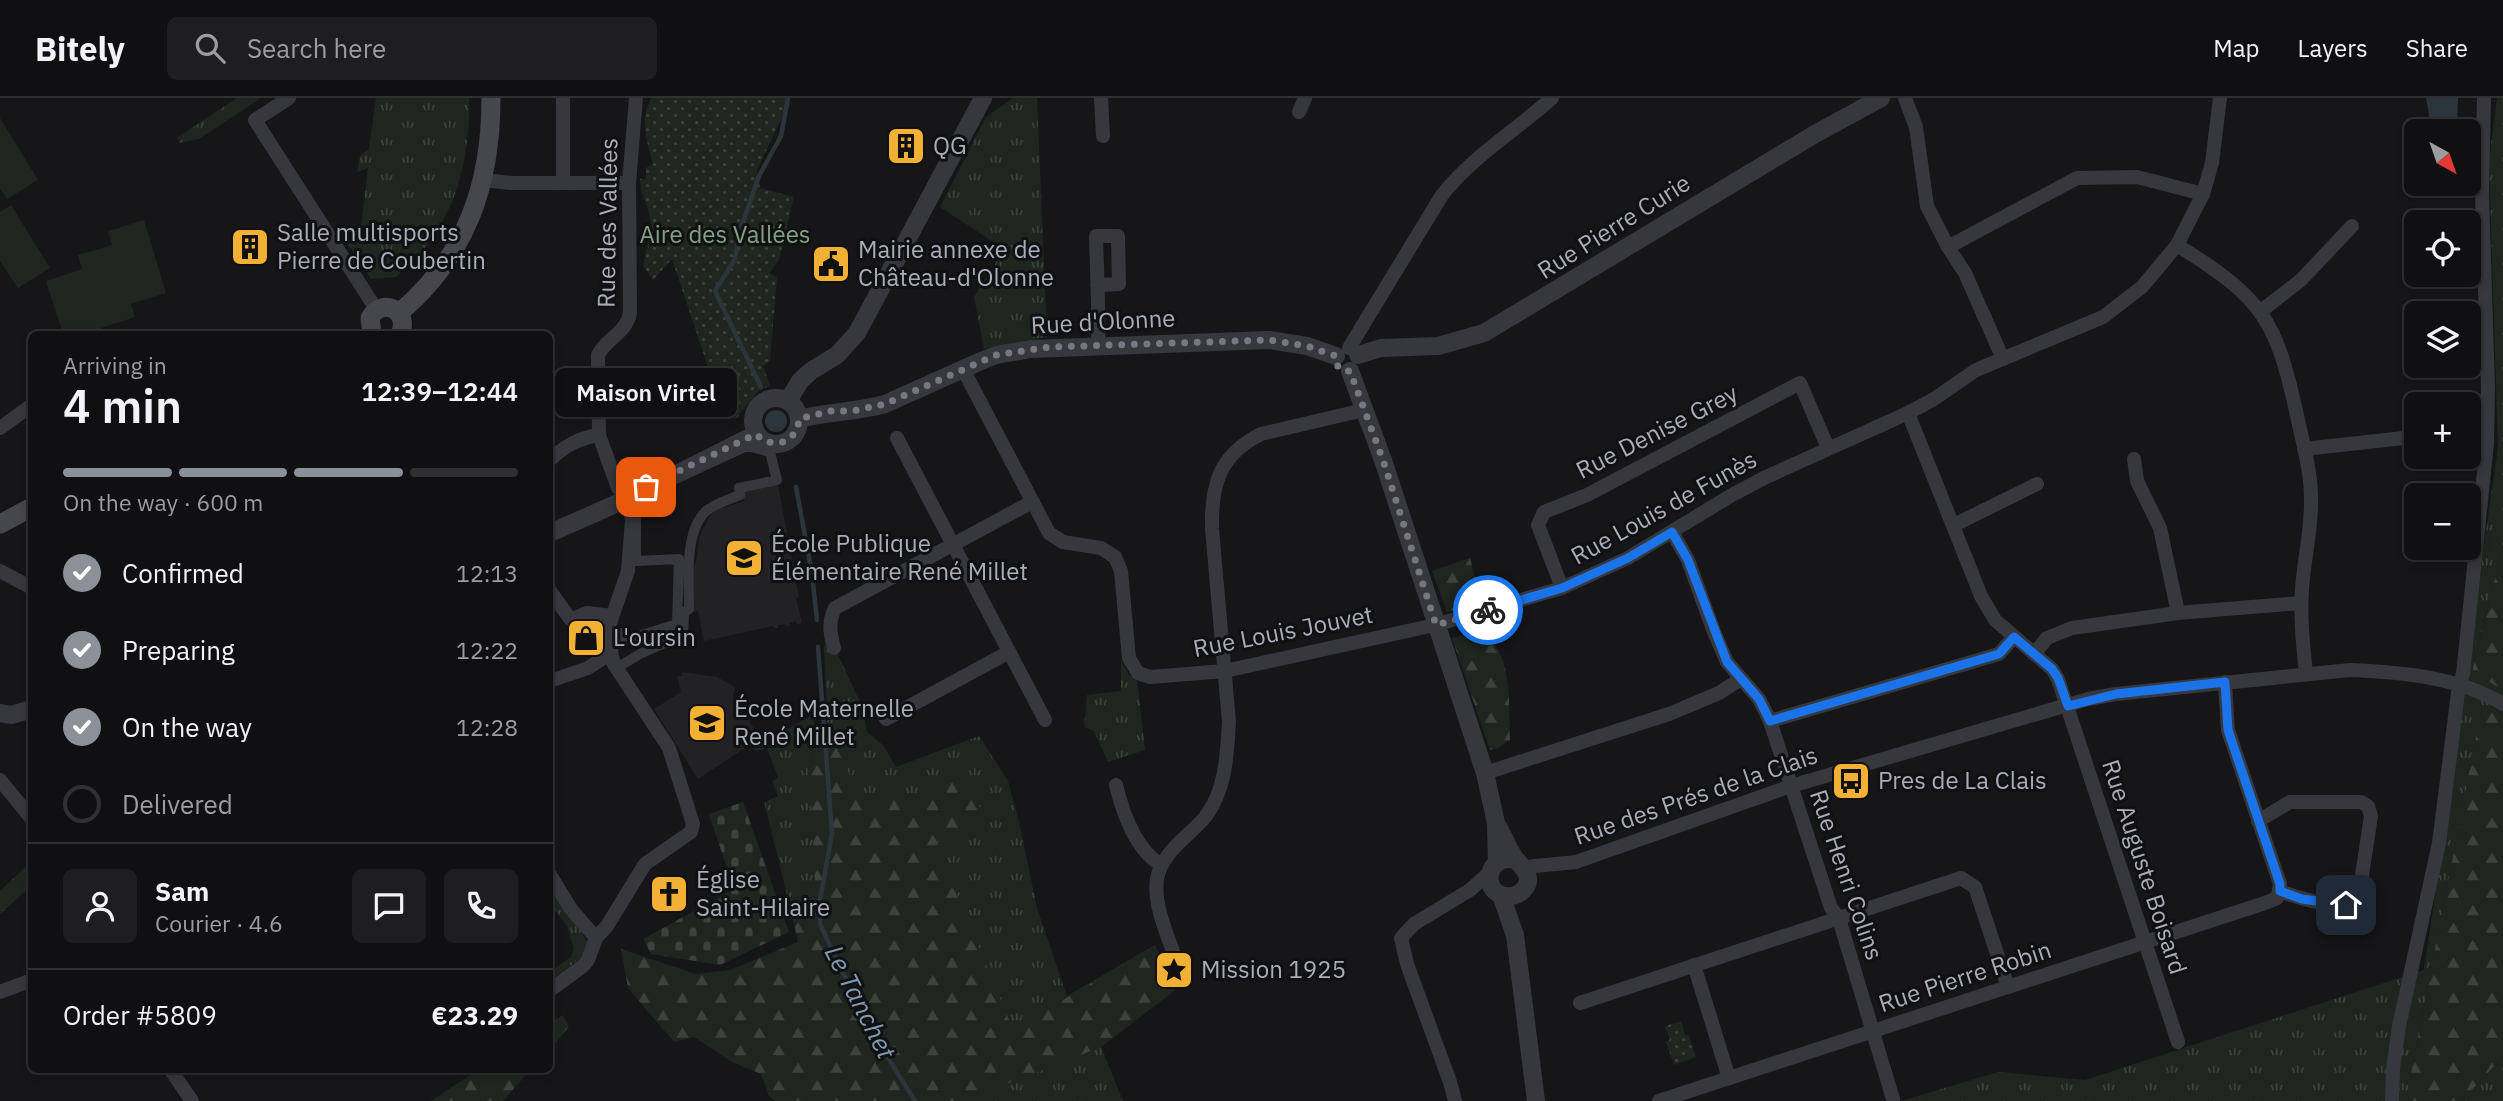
<!DOCTYPE html>
<meta charset="utf-8">
<style>
:root{--surface:#101012;--page:#1e1e20;--text:#f1f3f6;--muted:#9c9d9f;--line:#303032;--accent:#8c9099}
body{margin:0;font-family:"IBM Plex Sans",sans-serif;background:var(--page);color:var(--text);height:100vh;display:flex;flex-direction:column;font-size:26px;white-space:nowrap}
*{box-sizing:border-box;margin:0}
p{font-size:23px;color:var(--muted)}
.icon{flex:none;width:38px;height:38px;fill:none;stroke:currentColor;stroke-width:2;stroke-linecap:round;stroke-linejoin:round}
.map{position:relative;flex:1;overflow:hidden}
.details{position:absolute;left:28px;top:233px;width:525px;height:742px;display:flex;flex-direction:column;background:var(--surface);border-radius:10px;box-shadow:0 4px 10px #0003,0 0 0 2px var(--line)}
.details>*{flex:none}
.needle{width:46px;rotate:140deg}
.buttons{position:absolute;left:2404px;top:21px;display:grid;gap:14px}
.buttons a{display:grid;place-items:center;width:77px;height:77px;border-radius:10px;background:var(--surface);box-shadow:0 4px 10px #0003,0 0 0 2px var(--line);font-size:35px}
.pin{position:absolute;display:grid;place-items:center;width:60px;height:60px;color:#fff;margin:-30px;border-radius:14px;box-shadow:0 4px 10px #0006}
.courier{position:absolute;display:grid;place-items:center;width:70px;height:70px;margin:-35px;border:5px solid #1a73e8;border-radius:50%;background:#fff;color:#222;box-shadow:0 2px 9px #0007}
.bubble{position:absolute;height:49px;border-radius:10px;background:var(--surface);box-shadow:0 4px 10px #0003,0 0 0 2px var(--line);font-size:23px;font-weight:600;line-height:49px;text-align:center}
.overview em{font-style:normal;font-weight:600}
.overview div{display:flex;flex-direction:column-reverse}
.overview{display:flex;align-items:center;justify-content:space-between;height:119px;padding:0 35px}
h1{font-size:46px;font-weight:600;line-height:52px}
.bar{display:grid;grid-template-columns:repeat(4,1fr);gap:10px 7px;align-content:center;height:84px;padding:0 35px}
.bar i{height:9px;border-radius:5px;background:var(--line)}
.bar .selected{background:var(--accent)}
.bar p{grid-column:span 4}
.line{display:flex;align-items:center;gap:18px;padding:0 35px;border-top:2px solid var(--line)}
.line div{flex:1}
.round{display:grid;place-items:center;flex:none;width:74px;height:74px;border-radius:10px;background:var(--page)}
ol{padding:0 35px;list-style:none}
li{display:flex;align-items:center;gap:21px;height:77px}
li p{margin-inline-start:auto}
li .icon{padding:7px;border-radius:50%;background:var(--accent);color:#fff;stroke-width:4}
li:last-child{color:var(--muted)}
li i{width:38px;height:38px;border:4px solid var(--line);border-radius:50%}
header{display:flex;align-items:center;gap:42px;box-sizing:border-box;height:98px;padding:0 35px;background:var(--surface);border-bottom:2px solid var(--line)}
header strong{font-size:33px}
nav{display:flex;gap:38px;margin-inline-start:auto;font-size:24px}
.search{width:490px;height:63px;background:var(--page);display:flex;align-items:center;gap:18px;box-sizing:border-box;padding:0 24px;border-radius:10px;color:var(--muted);font-size:26px}
.map>svg:first-child{display:block}
.built{fill:#222225}
.grass{fill:url(#grass-tufts)}
.forest{fill:url(#forest-firs)}
.cemetery{fill:url(#cemetery-stones)}
.park{fill:url(#park-dots)}
.pitch{fill:#1e261f}
.water{fill:#2c353c}
.lines{fill:none;stroke-linecap:round;stroke-linejoin:round}
.stream{stroke:#2c353c;stroke-width:4.5}
.pedestrian{stroke:#37383d;stroke-width:10}
.minor{stroke:#37383d;stroke-width:14}
.tertiary{stroke:#37383d;stroke-width:18}
.secondary{stroke:#45474d;stroke-width:19}
.done{stroke:#757880;stroke-width:7;stroke-dasharray:0 12.6}
.route{stroke:#1a73e8;stroke-width:9}
.labels{text-anchor:middle;stroke-width:6;stroke-linejoin:round;paint-order:stroke}
.poi-label{font-size:24px;fill:#a8adb8;stroke:#111113;text-anchor:start}
.street-label{font-size:24px;fill:#a8adb8;stroke:#111113}
.park-label{font-size:24px;fill:#7fa381;stroke:#111113}
.water-label{font-size:26px;font-style:italic;fill:#7f9bb3;stroke:#111113}
</style>
<header>
<strong>Bitely</strong>
<div class="search"><svg class="icon" aria-label="search" viewBox="0 0 24 24"><circle cx="10" cy="10" r="6"/><path d="M15 15l6 6"/></svg>Search here</div>
<nav><a>Map</a><a>Layers</a><a>Share</a></nav>
</header>
<div class="map">
<svg width="2503" height="1003" viewBox="0 0 2503 1003">
<defs>
<pattern id="grass-tufts" width="24" height="20" patternUnits="userSpaceOnUse" patternTransform="scale(1.75)"><rect width="24" height="20" fill="#1e261f"/><path d="M3 7l-1-3M5 7V3M7 7l1-3M15 17l-1-3M17 17v-4M19 17l1-3" fill="none" stroke="#3c433d"/></pattern>
<pattern id="forest-firs" width="22" height="20" patternUnits="userSpaceOnUse" patternTransform="scale(1.75)"><rect width="22" height="20" fill="#1e261f"/><path d="M5 1l3.5 6h-7zM16 11l3.5 6h-7z" fill="#3c433d"/></pattern>
<pattern id="cemetery-stones" width="16" height="16" patternUnits="userSpaceOnUse" patternTransform="scale(1.75)"><rect width="16" height="16" fill="#1e261f"/><path d="M2 7V4a2 2 0 0 1 4 0v3zM10 15v-3a2 2 0 0 1 4 0v3z" fill="#3c433d"/></pattern>
<pattern id="park-dots" width="8" height="8" patternUnits="userSpaceOnUse" patternTransform="scale(1.75)"><rect width="8" height="8" fill="#1e261f"/><path d="M2 2h.1M6 6h.1" fill="none" stroke="#3c433d" stroke-width="1.8" stroke-linecap="round"/></pattern>
</defs>
<rect width="100%" height="100%" fill="#161618"/>
<g class="built">
<polygon points="777,382 799,499 796,500 802,525 797,526 796,523 789,525 790,528 786,528 785,526 778,527 778,530 774,530 773,528 704,543 698,513 691,514 691,476 696,463 700,438 709,419 716,412 744,403 741,389"/>
<polygon points="682,574 717,579 735,589 733,598 760,640 698,681 654,611 681,594 677,578 682,578"/>
</g>
<g class="grass">
<polygon points="237,0 261,0 199,41 179,45 178,39"/>
<path d="M376,0h93c1,53 -9,106 -43,148 -8,12 -20,21 -30,31l-25,2 -23,-35 12,-9 8,-67 -11,4 3,-16 9,-7z"/>
<polygon points="1013,0 1037,0 1047,239 984,251 974,199 1000,158 1001,149 940,109 986,19"/>
<polygon points="2497,0 2503,0 2503,447 2472,573 2503,592 2503,617 2490,607 2481,614 2408,991 2408,1003 1901,1003 1998,974 2085,982 2424,872 2467,582 2477,496 2498,349 2489,63"/>
<polygon points="824,546 838,557 862,608 867,634 883,647 896,669 979,638 1008,683 1019,724 1037,810 1067,898 1155,847 1175,892 1101,949 1123,1003 880,1003 794,805 790,809 764,704 778,698 772,683 778,680 767,650 755,653 754,649 813,617 815,629 810,679 837,651 828,642"/>
<polygon points="1121,562 1129,577 1137,581 1145,652 1108,664 1094,633 1084,629 1087,597 1121,593"/>
<polygon points="31,764 31,788 0,816 0,793"/>
<polygon points="550,785 589,846 582,859 550,883 550,874 571,859 574,851 567,828 550,805"/>
<polygon points="2503,959 2503,1003 2461,1003"/>
</g>
<g class="forest">
<polygon points="2503,447 2503,592 2472,574"/>
<polygon points="1470,460 1481,505 1447,514 1432,473"/>
<path d="M1467,536l16,9 9,-2c20,22 17,70 18,99l-12,8 -8,2 -38,-112z"/>
<polygon points="2489,607 2503,617 2503,959 2461,1003 2408,1003 2408,991 2481,613"/>
<polygon points="815,629 837,651 864,707 918,696 949,672 979,707 985,722 957,731 936,744 1013,932 1155,847 1175,892 1101,949 989,993 973,1003 775,1003 769,998 761,976 732,964 694,939 674,944 628,890 621,851 696,876 730,872 798,844 790,809 815,788 810,679"/>
<polygon points="563,917 569,929 550,951 550,925"/>
<polygon points="479,971 531,971 503,1003 431,1003"/>
</g>
<polygon class="cemetery" points="743,704 789,834 720,867 651,856 643,841 734,791 709,716"/>
<g class="park">
<path d="M651,0h140l-34,72 3,18 34,9 -15,63 -10,13 8,4 -7,84 -7,5 7,20 -12,5 -22,28 -11,-3 -6,-16 -47,-141 -19,21 -10,-15c3,-16 10,-31 7,-47 -2,-15 -10,-22 -10,-39h6v-11l7,-4c-6,-23 -14,-44 -2,-66z"/>
<polygon points="1681,923 1685,937 1688,936 1696,959 1674,967 1666,944 1670,942 1665,928"/>
</g>
<g class="pitch">
<polygon points="0,20 38,82 7,101 0,91"/>
<polygon points="11,107 50,170 18,190 0,163 0,114"/>
<polygon points="144,122 166,195 131,206 135,219 101,230 103,236 63,236 46,183 82,171 78,157 112,147 108,133"/>
</g>
<g class="water">
<polygon points="2426,0 2458,0 2457,33 2432,33"/>
<circle cx="776" cy="323" r="11"/>
</g>
<g class="lines">
<g class="stream">
<polyline points="761,289 715,193 735,161 740,133 759,78 781,38 788,0"/>
<polyline points="796,389 812,476 817,522"/>
<polyline points="818,549 832,735 820,802 820,826 854,898 871,922 877,942 915,1003"/>
</g>
<path class="pedestrian" d="M747,348l23,6 7,28 -38,8 1,7c-11,4 -26,9 -35,17 -21,22 -16,69 -16,97l-5,3 -1,23 -43,19 -22,13c-5,-10 -7,-23 -3,-34h5l3,8 54,-17 2,-65 -43,2v-47l6,-17 12,-8z"/>
<g class="minor">
<polyline points="289,0 255,22 376,211"/>
<polyline points="1101,0 1103,38"/>
<polyline points="1905,0 1916,29 1927,108 1948,149 1965,175 2003,261"/>
<polyline points="1299,14 1305,0"/>
<polyline points="483,82 511,85 629,85"/>
<polyline points="563,85 563,0"/>
<path d="M2177,147c88,55 99,74 121,175 6,28 14,55 13,84 0,28 -7,56 -9,85 -2,28 1,56 4,84"/>
<polyline points="1948,149 2077,80 2137,79 2203,96"/>
<path d="M1097,187l22,-1 -1,-48h-22c1,37 3,74 2,110"/>
<polyline points="2261,213 2301,182 2352,128"/>
<path d="M1349,250l93,-153c31,-39 73,-64 110,-97"/>
<polyline points="963,271 1049,435 1063,444 1101,450 1115,459 1121,473 1129,560 1138,575 1150,579 1225,573 1435,527 1562,490 1628,460 1732,397 1764,380 1908,315 1934,301 1976,272 2103,219 2142,189 2177,147 2203,96 2212,65 2220,0"/>
<polyline points="1908,315 1981,498 1995,522 2052,571 2058,581 2178,944"/>
<polyline points="0,330 32,307"/>
<polyline points="897,340 1045,622"/>
<polyline points="2304,351 2404,340"/>
<polyline points="2134,361 2137,383 2160,430 2178,515"/>
<path d="M550,362c15,-14 28,-22 49,-25"/>
<polyline points="1954,427 2037,386"/>
<polyline points="1672,434 1688,462 1714,534 1727,564 1759,601 1770,623 1831,810 1839,820 1843,834 1893,1001"/>
<polyline points="0,473 32,490"/>
<polyline points="1562,490 1538,427 1544,414 1587,397 1800,285 1828,350"/>
<polyline points="550,493 571,522 587,515 612,518"/>
<path d="M834,550c-4,-15 -6,-26 1,-40l197,-106"/>
<polyline points="2034,556 2047,540 2072,530 2178,515 2301,505"/>
<polyline points="550,583 588,570 608,557"/>
<polyline points="2225,584 2228,632 2280,786 2279,793"/>
<polyline points="886,621 1009,554"/>
<polyline points="1770,623 1999,556 2014,539"/>
<polyline points="1485,675 1669,616 1719,595 1741,581"/>
<polyline points="0,682 32,721"/>
<path d="M1116,687c7,29 19,64 45,80"/>
<path d="M2258,723l32,-19h71l7,4 3,10 -12,79c-3,5 -6,9 -12,10 -18,2 -51,-8 -68,-14"/>
<path d="M1525,769l51,-5 215,-76 297,-87 28,-5 234,-24c50,2 109,7 153,34"/>
<polyline points="550,777 571,811 596,840"/>
<path d="M1177,865c-8,-25 -24,-57 -20,-84 5,-28 33,-43 49,-63 20,-27 21,-62 23,-94l-17,-193c-1,-44 7,-74 49,-95l103,-24"/>
<polyline points="1694,867 1729,980"/>
<path d="M550,892l33,-24 5,-6 8,-22 11,-12 38,-62 46,-32 2,-8 -24,-76 -61,-93 -1,-10 2,-19 19,-55 4,-51 -5,-21 -9,-11 -19,-53 -1,-80c8,-17 28,-21 32,-42l-1,-130 7,-85"/>
<polyline points="0,894 32,882"/>
<polyline points="1580,905 1961,780 1975,789 2008,889"/>
<polyline points="170,971 192,1003"/>
<polyline points="1455,1003 1450,984 1407,866 1401,840 1414,826 1470,792 1490,774"/>
<polyline points="1659,1003 2268,804 2277,800 2279,793"/>
<polyline points="2392,1003 2393,971 2399,928 2439,745 2459,587 2463,576 2487,345 2488,290 2482,96 2484,0"/>
</g>
<g class="tertiary">
<polyline points="1358,257 1381,250 1438,248 1484,235 1815,36 1881,0"/>
<polyline points="1350,273 1384,365 1485,675 1496,725 1497,765"/>
<circle cx="776" cy="323" r="23"/>
<polyline points="788,303 800,283 811,273 837,257 857,235 983,0"/>
<path d="M799,321c28,-7 57,-7 86,-15l96,-43 15,-6 35,-6 238,-9 38,6 29,10"/>
<polyline points="550,435 627,401 756,336"/>
<polyline points="0,615 11,617 32,611"/>
<path d="M1499,730c5,9 9,20 15,29 8,10 23,22 7,35 -5,4 -10,5 -16,4 -26,-5 -17,-44 11,-36"/>
<polyline points="1501,797 1515,837 1536,1003"/>
</g>
<g class="secondary">
<path d="M399,215c68,-57 92,-129 92,-215"/>
<path d="M372,236l-2,-16c12,-22 41,-7 30,16"/>
<polyline points="0,426 32,409"/>
</g>
</g>
<g class="lines">
<path class="done" d="M646,389l110,-53c17,17 41,9 43,-15l32,-8h21l33,-7 111,-49 53,-8 220,-7 38,6 29,10 2,11 6,4h6l34,92 52,162 52,-15"/>
<polyline class="route" points="1488,512 1562,490 1628,460 1672,434 1688,462 1727,564 1759,601 1770,623 1999,556 2014,539 2052,571 2058,580 2068,608 2116,596 2225,584 2228,632 2280,786 2280,793 2302,801 2346,807"/>
</g>
<defs>
<symbol id="building-square" viewBox="-11 -11 22 22"><rect x="-9" y="-9" width="18" height="18" rx="4" fill="#f2b134" stroke="#111113"/><path d="M-4-6H4V6H1V3H-1V6H-4ZM-2.5-4.3h1.7v1.8h-1.7ZM.8-4.3h1.7v1.8H.8ZM-2.5-1h1.7V.8h-1.7ZM.8-1h1.7V.8H.8Z" fill="#111"/></symbol>
<symbol id="civic-square" viewBox="-11 -11 22 22"><rect x="-9" y="-9" width="18" height="18" rx="4" fill="#f2b134" stroke="#111113"/><path d="M-.6-6.5H3V-4.5H.6V-3L4-1V1h2V6H-6V1h2V-1L-.6-3ZM-1.2 2.5V6h2.4V2.5Z" fill="#111"/></symbol>
<symbol id="school-square" viewBox="-11 -11 22 22"><rect x="-9" y="-9" width="18" height="18" rx="4" fill="#f2b134" stroke="#111113"/><path d="M0-5L7-2L0 1L-7-2ZM-4 1L0 2.5L4 1V4Q0 6-4 4Z" fill="#111"/></symbol>
<symbol id="shop-square" viewBox="-11 -11 22 22"><rect x="-9" y="-9" width="18" height="18" rx="4" fill="#f2b134" stroke="#111113"/><path d="M-5-2.5h2.3a2.7 3.5 0 0 1 5.4 0H5L5.5 6h-11ZM-1.5-2.5h3a1.5 2.3 0 0 0-3 0Z" fill="#111"/></symbol>
<symbol id="bus-square" viewBox="-11 -11 22 22"><rect x="-9" y="-9" width="18" height="18" rx="4" fill="#f2b134" stroke="#111113"/><path d="M-5-6H5V4H4V6H2V4H-2V6H-4V4H-5ZM-3.5-4V0h7V-4ZM-3.5 1.2v1.5H-2V1.2ZM2 1.2v1.5H3.5V1.2Z" fill="#111"/></symbol>
<symbol id="church-square" viewBox="-11 -11 22 22"><rect x="-9" y="-9" width="18" height="18" rx="4" fill="#f2b134" stroke="#111113"/><path d="M-1.2-6h2.4v3.5h3.3v2.4h-3.3V6h-2.4V-.1h-3.3v-2.4h3.3Z" fill="#111"/></symbol>
<symbol id="sight-square" viewBox="-11 -11 22 22"><rect x="-9" y="-9" width="18" height="18" rx="4" fill="#f2b134" stroke="#111113"/><path d="M0-6L1.8-2.2L6-1.7L2.9 1.2L3.7 5.4L0 3.3L-3.7 5.4L-2.9 1.2L-6-1.7L-1.8-2.2Z" fill="#111"/></symbol>
</defs>
<g fill-rule="evenodd">
<use href="#building-square" x="884" y="26" width="44" height="44"/>
<use href="#building-square" x="228" y="127" width="44" height="44"/>
<use href="#civic-square" x="809" y="144" width="44" height="44"/>
<use href="#school-square" x="722" y="438" width="44" height="44"/>
<use href="#shop-square" x="564" y="518" width="44" height="44"/>
<use href="#school-square" x="685" y="603" width="44" height="44"/>
<use href="#bus-square" x="1829" y="661" width="44" height="44"/>
<use href="#church-square" x="647" y="774" width="44" height="44"/>
<use href="#sight-square" x="1152" y="850" width="44" height="44"/>
</g>
<g class="labels">
<g class="poi-label">
<text x="933" y="56">QG</text>
<text x="277" y="143">Salle multisports<tspan x="277" dy="28">Pierre de Coubertin</tspan></text>
<text x="858" y="160">Mairie annexe de<tspan x="858" dy="28">Château-d'Olonne</tspan></text>
<text x="771" y="454">École Publique<tspan x="771" dy="28">Élémentaire René Millet</tspan></text>
<text x="613" y="548">L'oursin</text>
<text x="734" y="619">École Maternelle<tspan x="734" dy="28">René Millet</tspan></text>
<text x="1878" y="691">Pres de La Clais</text>
<text x="696" y="790">Église<tspan x="696" dy="28">Saint-Hilaire</tspan></text>
<text x="1201" y="880">Mission 1925</text>
</g>
<g class="street-label">
<text transform="translate(608 125) rotate(-89)" y="8">Rue des Vallées</text>
<text transform="translate(1614 129) rotate(-32)" y="8">Rue Pierre Curie</text>
<text transform="translate(1103 224) rotate(-3)" y="8">Rue d'Olonne</text>
<text transform="translate(1657 334) rotate(-27)" y="8">Rue Denise Grey</text>
<text transform="translate(1664 410) rotate(-29)" y="8">Rue Louis de Funès</text>
<text transform="translate(1283 534) rotate(-11)" y="8">Rue Louis Jouvet</text>
<text transform="translate(1696 698) rotate(-19)" y="8">Rue des Prés de la Clais</text>
<text transform="translate(2144 769) rotate(72)" y="8">Rue Auguste Boisard</text>
<text transform="translate(1846 777) rotate(71)" y="8">Rue Henri Colins</text>
<text transform="translate(1965 879) rotate(-18)" y="8">Rue Pierre Robin</text>
</g>
<g class="park-label">
<text x="725" y="145">Aire des Vallées</text>
</g>
<g class="water-label">
<text transform="translate(860 904) rotate(63)" y="9">Le Tanchet</text>
</g>
</g>
</svg>
<div class="buttons">
<a><svg class="needle" viewBox="-14 -14 28 28"><path d="M0-13l5 13h-10z" fill="#e53935"/><path d="M0 13l5-13h-10z" fill="#9c9d9f"/></svg></a>
<a><svg class="icon" aria-label="locate" viewBox="0 0 24 24"><circle cx="12" cy="12" r="6"/><path d="M12 2v4M12 18v4M2 12h4M18 12h4"/></svg></a>
<a><svg class="icon" aria-label="layers" viewBox="0 0 24 24"><path d="M12 4l9 5-9 5-9-5zM3 14l9 5 9-5"/></svg></a>
<a>+</a>
<a>−</a>
</div>
<div class="pin" style="left:646px;top:389px;background:#ea580c"><svg class="icon" aria-label="bag" viewBox="0 0 24 24"><path d="M5 8h14l-1 12H6zM9 8a3 3 0 0 1 6 0"/></svg></div>
<div class="pin" style="left:2346px;top:807px;background:#1f2937"><svg class="icon" aria-label="home" viewBox="0 0 24 24"><path d="M3 11l9-7 9 7M6 9v11h12V9"/></svg></div>
<div class="courier" style="left:1488px;top:512px"><svg class="icon" aria-label="bike" viewBox="0 0 24 24"><circle cx="6" cy="16" r="4"/><circle cx="18" cy="16" r="4"/><path d="M6 16l4-8h5l3 8M10 8l3 8H6M13 5h3"/></svg></div>
<div class="bubble" style="left:555px;top:270px;width:182px">Maison Virtel</div>
<section class="details">
<div class="overview"><div><h1>4 min</h1><p>Arriving in</p></div><em>12:39–12:44</em></div>
<div class="bar"><i class="selected"></i><i class="selected"></i><i class="selected"></i><i></i><p>On the way · 600 m</p></div>
<ol>
<li><svg class="icon" aria-label="check" viewBox="0 0 24 24"><path d="M5 12l5 5 9-10"/></svg>Confirmed<p>12:13</p></li>
<li><svg class="icon" aria-label="check" viewBox="0 0 24 24"><path d="M5 12l5 5 9-10"/></svg>Preparing<p>12:22</p></li>
<li><svg class="icon" aria-label="check" viewBox="0 0 24 24"><path d="M5 12l5 5 9-10"/></svg>On the way<p>12:28</p></li>
<li><i></i>Delivered</li>
</ol>
<div class="line" style="height:126px"><a class="round"><svg class="icon" aria-label="person" viewBox="0 0 24 24"><circle cx="12" cy="8" r="4"/><path d="M4 21q1-7 8-7t8 7"/></svg></a><div><b>Sam</b><p>Courier · 4.6</p></div><a class="round"><svg class="icon" aria-label="chat" viewBox="0 0 24 24"><path d="M4 5h16v11H9l-5 4z"/></svg></a><a class="round"><svg class="icon" aria-label="phone" viewBox="0 0 24 24"><path d="M5 4h4l2 5-3 2q2 4 5 5l2-3 5 2v4C11 20 4 13 5 4z"/></svg></a></div>
<div class="line" style="height:91px"><div>Order #5809</div><b>€23.29</b></div>
</section>
</div>
